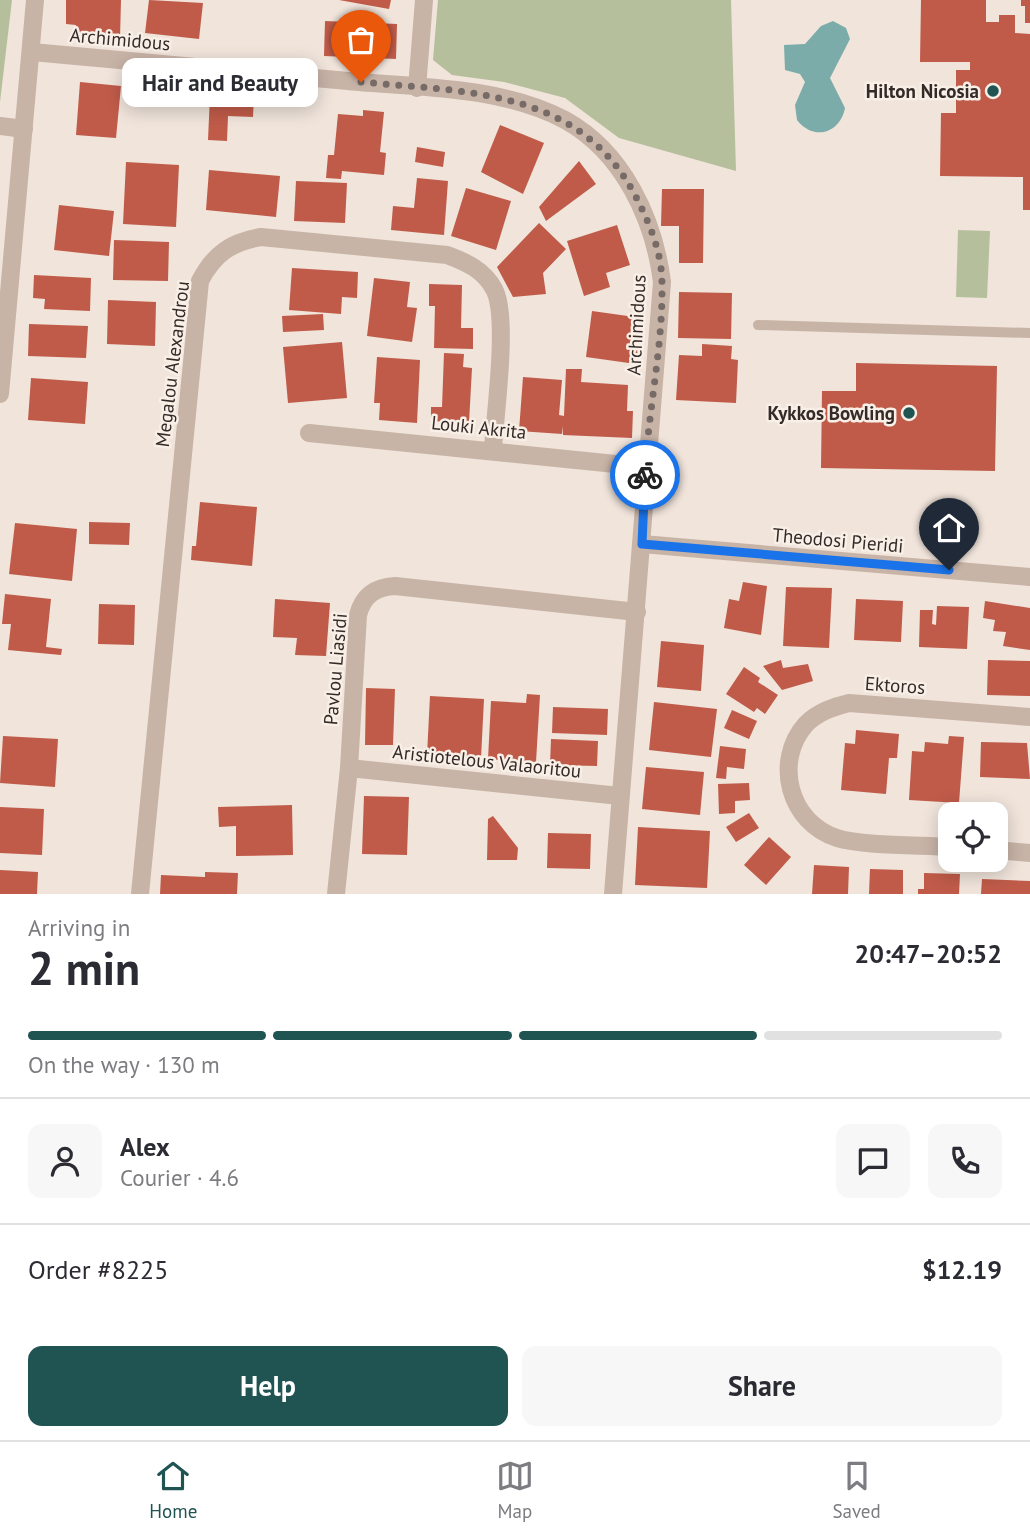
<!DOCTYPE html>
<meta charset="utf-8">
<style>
:root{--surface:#fff;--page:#f7f7f7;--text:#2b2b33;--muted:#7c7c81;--line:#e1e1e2;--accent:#1f5453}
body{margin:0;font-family:"PT Sans",sans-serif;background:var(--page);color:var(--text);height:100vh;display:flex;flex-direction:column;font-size:26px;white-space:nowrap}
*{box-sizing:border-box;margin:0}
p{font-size:23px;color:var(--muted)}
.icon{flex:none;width:38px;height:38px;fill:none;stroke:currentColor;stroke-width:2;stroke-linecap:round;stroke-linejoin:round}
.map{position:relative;height:894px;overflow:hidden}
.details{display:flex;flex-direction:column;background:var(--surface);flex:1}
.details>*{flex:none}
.fabs{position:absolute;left:938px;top:802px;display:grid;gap:14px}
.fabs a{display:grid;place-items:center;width:70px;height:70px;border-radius:14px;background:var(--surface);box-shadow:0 4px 18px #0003;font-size:35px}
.pin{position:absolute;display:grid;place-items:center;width:60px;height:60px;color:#fff;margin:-72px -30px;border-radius:50% 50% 50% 0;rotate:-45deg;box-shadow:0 0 7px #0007}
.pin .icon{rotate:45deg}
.courier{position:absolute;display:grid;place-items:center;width:70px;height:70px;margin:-35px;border:5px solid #1a73e8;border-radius:50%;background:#fff;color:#222;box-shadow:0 2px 9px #0007}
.bubble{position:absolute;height:49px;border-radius:14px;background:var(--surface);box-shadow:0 4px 18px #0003;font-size:23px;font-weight:600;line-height:49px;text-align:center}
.summary em{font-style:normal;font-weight:600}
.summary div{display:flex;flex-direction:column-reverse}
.summary{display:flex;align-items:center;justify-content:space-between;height:119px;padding:0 28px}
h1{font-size:46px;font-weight:600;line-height:52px}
.bar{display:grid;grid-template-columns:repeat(4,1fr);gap:10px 7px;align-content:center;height:84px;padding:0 28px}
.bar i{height:9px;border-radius:5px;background:var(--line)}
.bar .active{background:var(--accent)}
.bar p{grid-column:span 4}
.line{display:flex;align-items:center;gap:18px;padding:0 28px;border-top:2px solid var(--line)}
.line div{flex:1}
.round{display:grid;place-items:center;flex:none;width:74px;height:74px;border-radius:14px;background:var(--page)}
.action{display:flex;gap:14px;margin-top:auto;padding:14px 28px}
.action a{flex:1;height:80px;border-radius:14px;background:var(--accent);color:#fff;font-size:28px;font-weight:600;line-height:80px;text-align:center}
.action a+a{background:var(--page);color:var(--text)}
.dock{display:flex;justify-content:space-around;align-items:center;height:98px;border-top:2px solid var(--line);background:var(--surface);font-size:19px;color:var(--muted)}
.dock a{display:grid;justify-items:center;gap:4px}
.dock .active{color:var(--accent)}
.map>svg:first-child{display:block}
.green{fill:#b6bf9b}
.water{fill:#7bacaa}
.building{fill:#c05b49}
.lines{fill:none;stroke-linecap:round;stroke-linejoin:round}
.lane{stroke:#c8b3a7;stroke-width:10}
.street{stroke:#c8b3a7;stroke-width:18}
.done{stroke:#766b66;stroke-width:7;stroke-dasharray:0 12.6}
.route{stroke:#1a73e8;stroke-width:9}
.poi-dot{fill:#1f5453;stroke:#f8efe7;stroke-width:2.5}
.labels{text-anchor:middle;stroke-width:5;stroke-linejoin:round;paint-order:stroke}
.street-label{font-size:19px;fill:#352a27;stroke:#f8efe7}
.poi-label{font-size:19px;font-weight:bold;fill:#352a27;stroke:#f8efe7;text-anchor:end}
</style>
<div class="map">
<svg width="1030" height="894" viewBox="0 0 1030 894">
<rect width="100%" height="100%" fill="#f0e4db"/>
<g class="green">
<polygon points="0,0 12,0 0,102"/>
<polygon points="438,0 731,0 736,171 619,138 565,98 504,82 452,75 433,60"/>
<polygon points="958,230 990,231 987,298 956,297"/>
</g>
<path class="water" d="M833,21l13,7 4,11 -20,39 15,30c-5,26 -32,33 -48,12l-2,-15 10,-23 -5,-8 -15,-4 -1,-25 21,-1 16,-18z"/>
<g class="building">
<polygon points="66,0 121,0 120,38 75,36 76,25 66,24"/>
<polygon points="149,0 203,3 199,39 145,33"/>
<polygon points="339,0 391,0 389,9"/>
<polygon points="921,0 986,0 986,22 999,22 999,15 1015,15 1015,33 1030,34 1030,210 1023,210 1023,177 940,176 941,113 956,113 956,70 970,70 970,62 920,62"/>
<polygon points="1021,0 1030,0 1030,23 1025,23 1025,6 1021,6"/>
<polygon points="325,21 397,24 396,59 324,56"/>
<polygon points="80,82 121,86 116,138 76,135"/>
<polygon points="210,95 254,96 253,117 228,116 227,141 208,140"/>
<polygon points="363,110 384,112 380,152 386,153 384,175 342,171 341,179 326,178 328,155 334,155 338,114 363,116"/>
<polygon points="500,125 544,143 523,194 481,172"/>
<polygon points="417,147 445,152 443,167 415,162"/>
<polygon points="579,161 596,184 546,221 539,207"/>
<polygon points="126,162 179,165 176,227 123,224"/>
<polygon points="209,170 280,176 276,217 206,210"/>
<polygon points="417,178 448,181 444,235 391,230 393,206 414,208"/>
<polygon points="296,181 347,183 345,223 294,221"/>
<polygon points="466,188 511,201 496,250 451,236"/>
<polygon points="662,189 704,189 703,263 679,263 679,226 661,226"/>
<polygon points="59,205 114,211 109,256 54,250"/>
<polygon points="539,223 566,249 543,273 546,294 513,297 497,267"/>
<polygon points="617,225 630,265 606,273 610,287 584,296 567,241"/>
<polygon points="114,240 169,242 168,281 113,280"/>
<polygon points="292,268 358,272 357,298 342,297 341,314 289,310"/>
<polygon points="34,275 91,278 90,311 44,309 45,299 33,298"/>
<polygon points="374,278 410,282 407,307 417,308 412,342 367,336"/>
<polygon points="429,284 462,285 461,328 473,328 473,349 434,348 435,306 429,306"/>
<polygon points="679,292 732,293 731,339 678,338"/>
<polygon points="108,300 156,302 155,346 107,344"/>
<polygon points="592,311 642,318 636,364 586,357"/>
<polygon points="323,314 324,330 283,332 282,316"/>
<polygon points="29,324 88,326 86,358 28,356"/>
<polygon points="342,342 347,398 288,403 283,347"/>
<polygon points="702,344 732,346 731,359 738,360 736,403 676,400 679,355 702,356"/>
<polygon points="444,353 464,354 463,367 472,368 469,423 431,421 431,407 442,407"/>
<polygon points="377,357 420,360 417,423 379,420 380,403 374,403"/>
<polygon points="856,363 997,366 995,471 821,468 822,391 856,391"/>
<polygon points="566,369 582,369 581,382 628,385 627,411 633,411 632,438 563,435 563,426 562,434 519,431 523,377 562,380 559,415 564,416"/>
<polygon points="31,378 88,382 85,424 28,420"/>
<polygon points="200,502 257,507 252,566 191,560 192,546 196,546"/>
<polygon points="89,522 130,523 129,545 89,544"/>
<polygon points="15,523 77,529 72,581 9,574"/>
<polygon points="743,582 767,586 761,635 724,628 729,599 739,601"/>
<polygon points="786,587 832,588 829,648 783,646"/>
<polygon points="5,594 51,599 46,647 62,649 61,655 8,650 11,624 2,624"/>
<polygon points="275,599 330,603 326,656 295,655 297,638 273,637"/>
<polygon points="856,599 903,601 901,642 854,640"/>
<polygon points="985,601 1030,608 1030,650 1003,646 1006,632 993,631 995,620 983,618"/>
<polygon points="99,604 135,605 134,645 98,644"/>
<polygon points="937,606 969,607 967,649 919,647 920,610 933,610 932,624 936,625"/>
<polygon points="661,641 704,645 701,691 657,687"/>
<polygon points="781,660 783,668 808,664 813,681 782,690 763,666"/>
<polygon points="988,660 1030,661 1030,696 987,695"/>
<polygon points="744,667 760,678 758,682 778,695 765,714 757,708 754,712 726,694"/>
<polygon points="366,688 395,689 393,745 365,745"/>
<polygon points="527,694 540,695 536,762 488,759 491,701 526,703"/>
<polygon points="430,696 484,699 481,758 427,755"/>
<polygon points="654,702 717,709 711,757 649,750"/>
<polygon points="553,707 608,709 607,735 552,733"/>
<polygon points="732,710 757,721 749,739 724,728"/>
<polygon points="856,730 899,734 897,758 889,758 886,794 841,790 845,743 855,744"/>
<polygon points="3,736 58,739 55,787 0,783"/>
<polygon points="949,736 964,737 959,803 909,800 912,751 924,752 925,742 948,744"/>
<polygon points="551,739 598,741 597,766 550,765"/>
<polygon points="981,742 1027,743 1030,779 980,777"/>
<polygon points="720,746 746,749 744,769 727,767 726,779 716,778"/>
<polygon points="646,767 704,772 700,815 642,809"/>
<polygon points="749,783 750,800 735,801 735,813 719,814 718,784"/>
<polygon points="364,796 409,797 407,855 362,854"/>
<polygon points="292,805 293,855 236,856 236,826 219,827 218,807"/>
<polygon points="0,807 44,809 42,855 0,853"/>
<polygon points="749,813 759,828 736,842 726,827"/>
<polygon points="493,816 518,848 517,860 487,860 488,819"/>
<polygon points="638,827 710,831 707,888 635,885"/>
<polygon points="548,833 591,834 590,869 547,868"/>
<polygon points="769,837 791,857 766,885 744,865"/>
<polygon points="814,865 849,867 848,894 812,894"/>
<polygon points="870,869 903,870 903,894 869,894"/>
<polygon points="0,870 38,872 37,894 0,894"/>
<polygon points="205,872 238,873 237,894 160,894 161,875 205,877"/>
<polygon points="924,873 960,874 959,894 918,894 918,889 924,889"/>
<polygon points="982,879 1030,881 1030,894 981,894"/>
</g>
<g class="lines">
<polyline class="lane" points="758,325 1030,333"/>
<g class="street">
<path d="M32,52c105,9 210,19 316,29 71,7 153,5 217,39 58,32 89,99 97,162l-49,612"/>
<polyline points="417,88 424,0"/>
<polyline points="0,126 24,129"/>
<polyline points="0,394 35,0"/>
<polyline points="309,433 645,467"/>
<polyline points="642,544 1030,577"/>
<polyline points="349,768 620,796"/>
<path d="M950,847c-28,-2 -88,-1 -113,-9 -48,-15 -64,-77 -31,-114 12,-12 27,-17 43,-21l181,14"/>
<polyline points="996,850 1030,853"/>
<path d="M140,894l60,-613c14,-27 31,-39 61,-44l186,18c19,7 37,15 47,34 15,27 1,125 -1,160"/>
<path d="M336,894l13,-126 9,-153c5,-19 17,-28 37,-29l242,26"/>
</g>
</g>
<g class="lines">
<path class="done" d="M361,82c107,10 219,7 275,115 14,27 26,56 26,87 1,63 -14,127 -17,191"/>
<polyline class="route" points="645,475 642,544 949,570"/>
</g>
<g class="poi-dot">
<circle cx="993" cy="91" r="7"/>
<circle cx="909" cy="413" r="7"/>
</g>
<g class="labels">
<g class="street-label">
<text transform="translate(120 39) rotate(5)" y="7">Archimidous</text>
<text transform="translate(636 325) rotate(-87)" y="7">Archimidous</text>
<text transform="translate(172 364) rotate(-83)" y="7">Megalou Alexandrou</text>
<text transform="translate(479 427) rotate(6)" y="7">Louki Akrita</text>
<text transform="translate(838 540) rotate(5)" y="7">Theodosi Pieridi</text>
<text transform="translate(335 669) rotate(-85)" y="7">Pavlou Liasidi</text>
<text transform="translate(895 685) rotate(4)" y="7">Ektoros</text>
<text transform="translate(487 761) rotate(6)" y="7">Aristiotelous Valaoritou</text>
</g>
<g class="poi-label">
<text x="979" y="98">Hilton Nicosia</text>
<text x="895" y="420">Kykkos Bowling</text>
</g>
</g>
</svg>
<div class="fabs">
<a><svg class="icon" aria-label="locate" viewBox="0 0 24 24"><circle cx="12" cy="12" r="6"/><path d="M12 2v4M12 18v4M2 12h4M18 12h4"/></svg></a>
</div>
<div class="pin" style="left:361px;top:82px;background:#ea580c"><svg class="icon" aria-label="bag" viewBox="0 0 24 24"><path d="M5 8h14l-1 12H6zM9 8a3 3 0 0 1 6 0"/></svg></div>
<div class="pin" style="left:949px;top:570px;background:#1f2937"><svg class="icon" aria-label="home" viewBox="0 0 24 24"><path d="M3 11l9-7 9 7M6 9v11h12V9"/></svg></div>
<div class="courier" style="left:645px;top:475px"><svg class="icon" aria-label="bike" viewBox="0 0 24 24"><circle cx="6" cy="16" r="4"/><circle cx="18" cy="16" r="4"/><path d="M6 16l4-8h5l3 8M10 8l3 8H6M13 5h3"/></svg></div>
<div class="bubble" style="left:122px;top:58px;width:196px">Hair and Beauty</div>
</div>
<section class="details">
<div class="summary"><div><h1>2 min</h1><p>Arriving in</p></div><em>20:47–20:52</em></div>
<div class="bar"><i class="active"></i><i class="active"></i><i class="active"></i><i></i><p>On the way · 130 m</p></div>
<div class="line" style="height:126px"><a class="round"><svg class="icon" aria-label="person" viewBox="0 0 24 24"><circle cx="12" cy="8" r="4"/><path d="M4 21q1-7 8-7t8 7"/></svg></a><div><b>Alex</b><p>Courier · 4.6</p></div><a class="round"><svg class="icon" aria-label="chat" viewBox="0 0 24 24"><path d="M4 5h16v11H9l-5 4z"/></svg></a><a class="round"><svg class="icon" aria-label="phone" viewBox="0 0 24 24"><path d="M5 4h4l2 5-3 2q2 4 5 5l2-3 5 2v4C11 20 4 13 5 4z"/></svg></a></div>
<div class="line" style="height:91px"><div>Order #8225</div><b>$12.19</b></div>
<div class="action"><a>Help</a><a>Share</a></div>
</section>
<nav class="dock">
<a class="active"><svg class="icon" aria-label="home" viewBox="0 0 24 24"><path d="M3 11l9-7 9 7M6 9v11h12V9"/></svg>Home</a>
<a><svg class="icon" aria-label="map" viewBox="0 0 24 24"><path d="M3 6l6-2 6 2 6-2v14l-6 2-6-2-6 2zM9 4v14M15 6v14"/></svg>Map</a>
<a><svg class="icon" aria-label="saved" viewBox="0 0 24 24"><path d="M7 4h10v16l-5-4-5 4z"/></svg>Saved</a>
</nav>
